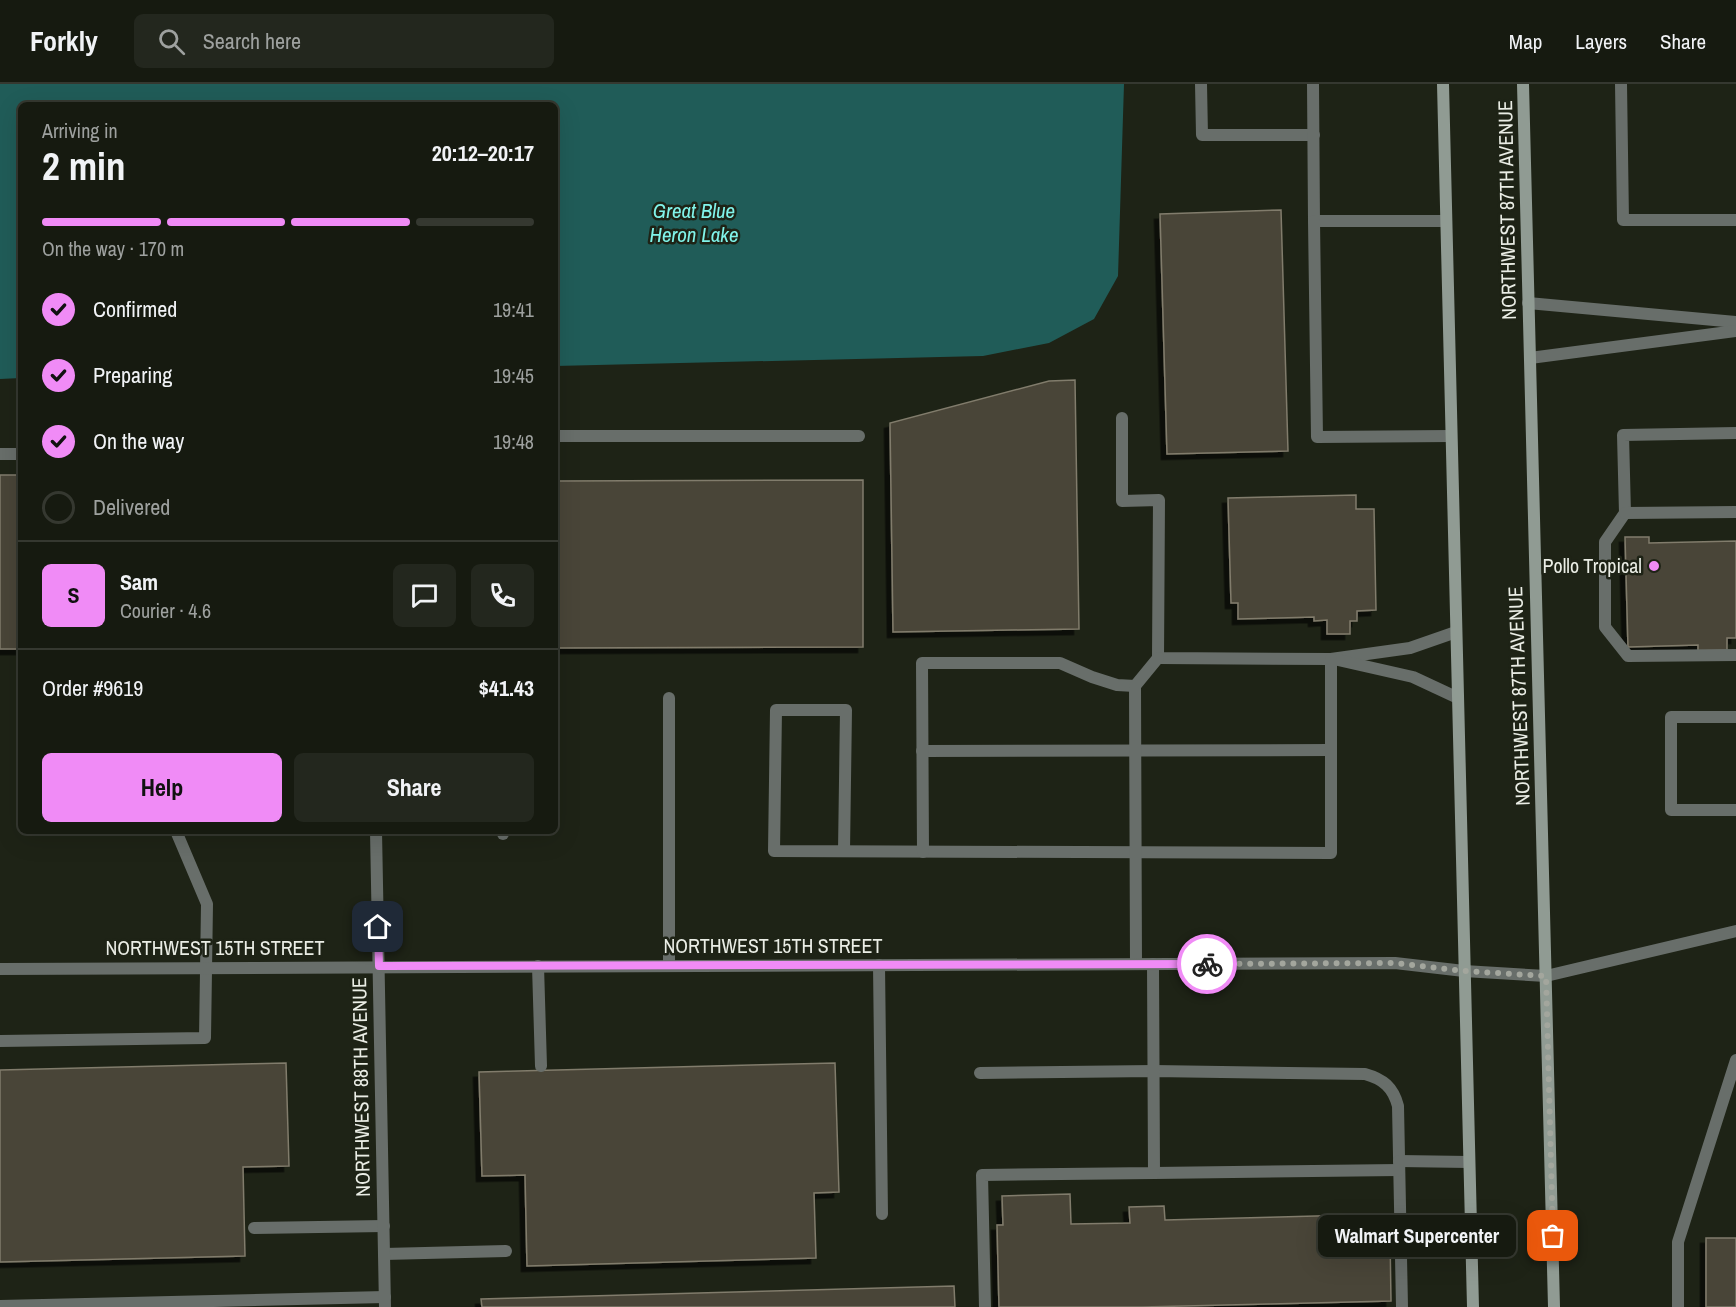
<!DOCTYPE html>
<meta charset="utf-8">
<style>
:root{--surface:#161a10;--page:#23271e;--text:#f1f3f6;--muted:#9ea19f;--line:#353830;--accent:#f08bf6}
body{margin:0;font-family:"Archivo Narrow",sans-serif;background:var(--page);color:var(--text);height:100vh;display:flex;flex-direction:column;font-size:22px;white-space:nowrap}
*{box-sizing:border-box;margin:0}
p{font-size:20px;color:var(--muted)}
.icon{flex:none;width:33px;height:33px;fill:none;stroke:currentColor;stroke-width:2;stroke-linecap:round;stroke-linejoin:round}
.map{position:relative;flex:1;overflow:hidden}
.sheet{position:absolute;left:18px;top:18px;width:540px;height:732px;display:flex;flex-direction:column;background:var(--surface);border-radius:9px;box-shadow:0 6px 24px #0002,0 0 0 2px var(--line)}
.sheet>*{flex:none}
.pin{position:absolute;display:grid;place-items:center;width:51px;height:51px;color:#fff;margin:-26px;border-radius:12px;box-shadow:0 3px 9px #0006}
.courier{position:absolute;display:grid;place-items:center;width:60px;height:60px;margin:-30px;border:4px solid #f08bf6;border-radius:50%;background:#fff;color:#222;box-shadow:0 2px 8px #0007}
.bubble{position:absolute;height:42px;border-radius:9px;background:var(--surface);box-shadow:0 6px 24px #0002,0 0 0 2px var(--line);font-size:20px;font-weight:700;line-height:42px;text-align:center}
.summary em{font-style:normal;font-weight:700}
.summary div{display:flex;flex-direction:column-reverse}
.summary{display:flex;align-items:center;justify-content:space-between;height:102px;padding:0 24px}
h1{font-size:39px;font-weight:700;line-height:45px}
.bar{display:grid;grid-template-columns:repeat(4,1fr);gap:9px 6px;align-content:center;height:72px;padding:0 24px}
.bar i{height:8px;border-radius:4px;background:var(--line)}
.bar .current{background:var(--accent)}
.bar p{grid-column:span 4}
.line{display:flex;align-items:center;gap:15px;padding:0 24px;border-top:2px solid var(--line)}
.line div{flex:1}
.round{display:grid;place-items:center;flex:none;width:63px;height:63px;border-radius:9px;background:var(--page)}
ol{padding:0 24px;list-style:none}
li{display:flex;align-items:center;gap:18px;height:66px}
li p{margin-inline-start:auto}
li .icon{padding:6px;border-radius:50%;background:var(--accent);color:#111;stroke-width:4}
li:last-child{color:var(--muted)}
li i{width:33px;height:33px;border:3px solid var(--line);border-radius:50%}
.button{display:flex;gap:12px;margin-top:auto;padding:12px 24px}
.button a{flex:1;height:69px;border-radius:9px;background:var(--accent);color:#111;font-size:24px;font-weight:700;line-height:69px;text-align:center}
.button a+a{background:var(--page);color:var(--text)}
header{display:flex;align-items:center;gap:36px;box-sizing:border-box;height:84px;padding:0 30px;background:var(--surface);border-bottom:2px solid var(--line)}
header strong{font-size:28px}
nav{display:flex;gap:33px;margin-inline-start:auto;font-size:21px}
.search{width:420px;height:54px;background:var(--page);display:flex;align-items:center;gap:15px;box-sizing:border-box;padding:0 21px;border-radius:9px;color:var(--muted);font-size:22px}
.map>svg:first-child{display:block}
.water{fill:#205c58}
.building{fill:#4a4537;stroke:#817c6c;stroke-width:1.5;filter:url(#shadow)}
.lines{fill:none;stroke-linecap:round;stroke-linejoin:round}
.service{stroke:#686e6a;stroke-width:12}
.minor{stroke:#686e6a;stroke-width:12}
.secondary{stroke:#909b93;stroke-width:12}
.done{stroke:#a3a69d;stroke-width:6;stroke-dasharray:0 10.8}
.route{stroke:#f08bf6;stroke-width:8}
.poi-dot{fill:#f08bf6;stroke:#1e2316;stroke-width:2}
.labels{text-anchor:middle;stroke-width:5;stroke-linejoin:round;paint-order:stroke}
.street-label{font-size:20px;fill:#eaede5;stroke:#1e2316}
.poi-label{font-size:20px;fill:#eaede5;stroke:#1e2316;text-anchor:end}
.water-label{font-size:21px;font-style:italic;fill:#80f4ea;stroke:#1e2316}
</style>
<header>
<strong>Forkly</strong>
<div class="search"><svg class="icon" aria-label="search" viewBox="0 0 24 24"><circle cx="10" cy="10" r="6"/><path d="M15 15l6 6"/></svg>Search here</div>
<nav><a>Map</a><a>Layers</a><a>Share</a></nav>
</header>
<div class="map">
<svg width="1736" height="1223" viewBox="0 0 1736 1223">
<defs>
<filter id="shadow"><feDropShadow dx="-5.5" dy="5.5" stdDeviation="0" flood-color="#0009"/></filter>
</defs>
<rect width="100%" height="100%" fill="#1e2316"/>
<polygon class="water" points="0,0 1124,0 1118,192 1094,235 1049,259 983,272 555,282 555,21 21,21 21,294 0,295"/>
<g class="building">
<polygon points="1281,126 1288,367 1167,370 1160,130"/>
<polygon points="1075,296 1079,545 893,548 890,339 1049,297"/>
<rect x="0" y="391" width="21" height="174"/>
<polygon points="863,396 863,563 555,564 555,397"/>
<polygon points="1356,411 1356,425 1374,425 1376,526 1357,527 1357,537 1350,537 1350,550 1327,550 1327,536 1314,537 1314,533 1238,535 1238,519 1231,519 1228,414"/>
<polygon points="1625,453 1649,453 1649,459 1736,457 1736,554 1727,554 1727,566 1698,567 1698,561 1628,563"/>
<polygon points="286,979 289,1082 243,1083 245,1172 0,1178 0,986"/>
<polygon points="835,979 839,1108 814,1109 816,1174 527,1182 525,1091 482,1092 479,988"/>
<polygon points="1070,1110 1071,1140 1130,1139 1129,1123 1164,1122 1165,1136 1352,1131 1353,1152 1390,1152 1391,1217 1142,1223 999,1223 997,1141 1003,1141 1002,1112"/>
<rect x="1706" y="1154" width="30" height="69"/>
<polygon points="954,1202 955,1223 482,1223 481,1215"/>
</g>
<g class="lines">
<g class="service">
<polyline points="1201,0 1202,51 1314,51"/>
<polyline points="1313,0 1314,137 1446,137"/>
<polyline points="1621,0 1623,136 1736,136"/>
<polyline points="1314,137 1317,353 1451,352"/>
<polyline points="1528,219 1736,238"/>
<polyline points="1530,274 1736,247"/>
<polyline points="1122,334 1122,417 1159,416 1158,574 1331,575 1410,564 1456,548"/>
<polyline points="1736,349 1623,351 1625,429 1605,458 1605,543 1628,572 1736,571"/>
<polyline points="555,352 859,352"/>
<polyline points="0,370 21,370"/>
<polyline points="1625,429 1736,428"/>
<polyline points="1338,576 1413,593 1458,614"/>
<polyline points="669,614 669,882"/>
<polyline points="1736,633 1671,633 1671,726 1736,726"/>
<polyline points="922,667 1331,666"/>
<polyline points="503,747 503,750"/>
<polyline points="844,767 846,626 776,626 774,767 1331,769 1331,575"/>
<polyline points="923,768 922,579 1060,579 1092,593 1117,601 1135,602"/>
<polyline points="1136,880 1135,602 1158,574"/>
<polyline points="879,881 882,1130"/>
<polyline points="538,882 541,982"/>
<polyline points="1546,892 1736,847"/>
<polyline points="0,957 205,954 207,820 176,747"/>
<path d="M980,989l174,-2 211,3c18,5 28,13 33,32l4,201"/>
<polyline points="1399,1077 1469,1078"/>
<polyline points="1154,1089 1399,1086"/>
<polyline points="254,1144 384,1142"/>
<polyline points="384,1170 506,1167"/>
<polyline points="0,1222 385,1213"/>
<polyline points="985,1223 982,1091 1154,1089 1153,880"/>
<polyline points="1678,1223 1678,1158 1736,976"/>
</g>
<g class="minor">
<polyline points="376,747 385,1223"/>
<polyline points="0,885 1395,879 1464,887 1546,892"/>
</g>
<g class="secondary">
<polyline points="1443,0 1473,1223"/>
<polyline points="1523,0 1554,1223"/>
</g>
</g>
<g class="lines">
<polyline class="done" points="1207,880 1395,879 1464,887 1546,892 1553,1152"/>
<polyline class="route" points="378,843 379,882 1207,880"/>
</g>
<circle class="poi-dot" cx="1654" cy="482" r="6"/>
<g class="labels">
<g class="street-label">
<text transform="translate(1507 126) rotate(-91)" y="7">NORTHWEST 87TH AVENUE</text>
<text transform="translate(1519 612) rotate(-92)" y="7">NORTHWEST 87TH AVENUE</text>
<text x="773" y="869">NORTHWEST 15TH STREET</text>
<text x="215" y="871">NORTHWEST 15TH STREET</text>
<text transform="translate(361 1003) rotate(-91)" y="7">NORTHWEST 88TH AVENUE</text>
</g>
<g class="poi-label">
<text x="1642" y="489">Pollo Tropical</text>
</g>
<g class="water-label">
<text x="694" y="134">Great Blue<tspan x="694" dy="24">Heron Lake</tspan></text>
</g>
</g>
</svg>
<div class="pin" style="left:1553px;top:1152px;background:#ea580c"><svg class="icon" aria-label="bag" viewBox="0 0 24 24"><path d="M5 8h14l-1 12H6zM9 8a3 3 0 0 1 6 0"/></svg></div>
<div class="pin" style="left:378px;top:843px;background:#1f2937"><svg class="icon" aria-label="home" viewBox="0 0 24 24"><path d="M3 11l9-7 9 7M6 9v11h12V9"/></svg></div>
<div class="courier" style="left:1207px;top:880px"><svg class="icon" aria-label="bike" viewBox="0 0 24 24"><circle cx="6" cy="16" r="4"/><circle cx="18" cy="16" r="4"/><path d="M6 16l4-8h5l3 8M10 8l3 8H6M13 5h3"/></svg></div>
<div class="bubble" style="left:1318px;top:1131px;width:198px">Walmart Supercenter</div>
<section class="sheet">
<div class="summary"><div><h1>2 min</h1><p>Arriving in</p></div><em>20:12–20:17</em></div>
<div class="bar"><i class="current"></i><i class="current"></i><i class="current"></i><i></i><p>On the way · 170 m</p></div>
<ol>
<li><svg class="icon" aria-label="check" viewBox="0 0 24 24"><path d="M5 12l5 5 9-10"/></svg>Confirmed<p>19:41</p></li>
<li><svg class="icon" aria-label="check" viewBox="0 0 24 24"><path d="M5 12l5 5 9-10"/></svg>Preparing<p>19:45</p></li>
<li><svg class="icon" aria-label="check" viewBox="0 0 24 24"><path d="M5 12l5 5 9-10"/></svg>On the way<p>19:48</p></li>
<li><i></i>Delivered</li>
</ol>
<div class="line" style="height:108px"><b class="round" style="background:var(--accent);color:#111">S</b><div><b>Sam</b><p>Courier · 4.6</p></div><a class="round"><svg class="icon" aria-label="chat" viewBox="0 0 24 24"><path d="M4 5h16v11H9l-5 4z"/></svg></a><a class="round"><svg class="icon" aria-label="phone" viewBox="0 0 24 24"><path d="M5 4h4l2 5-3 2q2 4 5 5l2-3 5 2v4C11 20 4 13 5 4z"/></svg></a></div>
<div class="line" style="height:78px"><div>Order #9619</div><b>$41.43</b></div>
<div class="button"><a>Help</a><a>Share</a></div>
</section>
</div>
